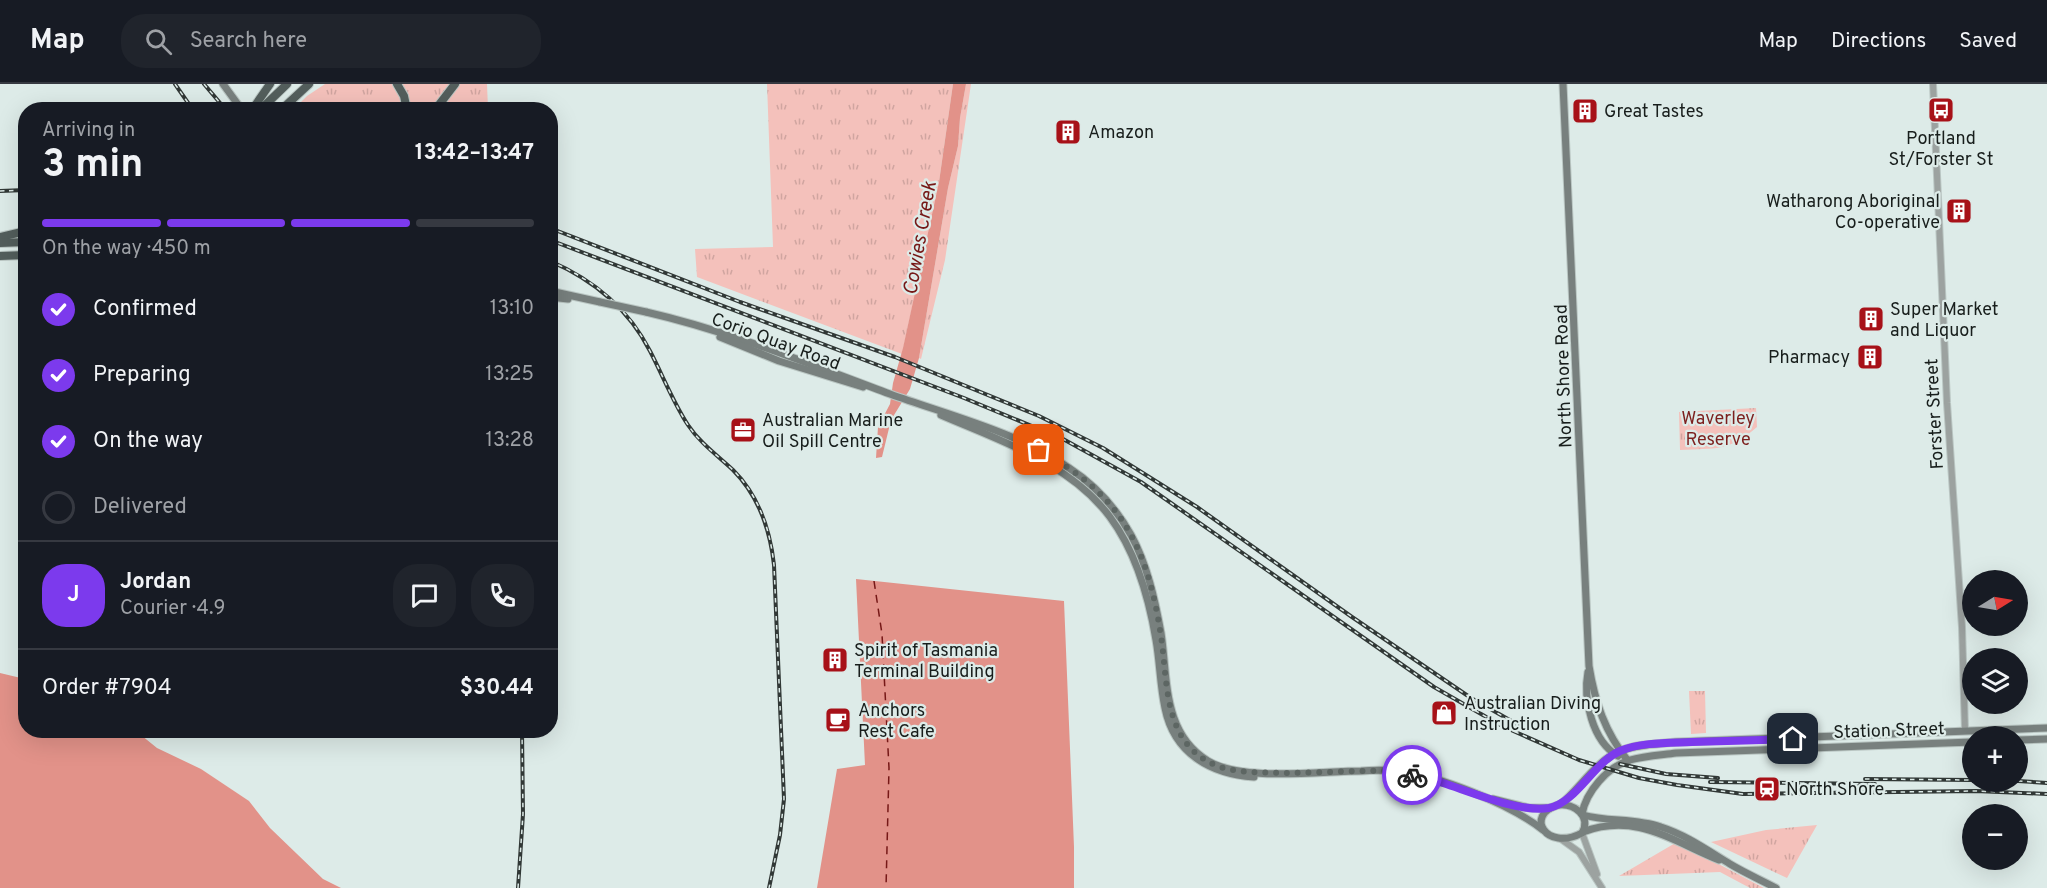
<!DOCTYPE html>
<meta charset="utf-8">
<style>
:root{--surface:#171b24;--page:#20242c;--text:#f1f3f6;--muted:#9ea1a6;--line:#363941;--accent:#7c3aed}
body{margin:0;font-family:Overpass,sans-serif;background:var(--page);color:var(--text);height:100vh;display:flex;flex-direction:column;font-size:22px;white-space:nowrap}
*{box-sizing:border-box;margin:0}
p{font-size:20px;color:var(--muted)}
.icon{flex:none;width:33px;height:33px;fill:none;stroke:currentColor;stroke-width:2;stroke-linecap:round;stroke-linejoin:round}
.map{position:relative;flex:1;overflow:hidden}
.side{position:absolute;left:18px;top:18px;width:540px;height:636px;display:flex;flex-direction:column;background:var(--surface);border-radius:24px;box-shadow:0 6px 24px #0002}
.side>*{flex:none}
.needle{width:39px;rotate:79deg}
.tools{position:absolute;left:1962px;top:486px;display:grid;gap:12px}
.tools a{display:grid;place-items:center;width:66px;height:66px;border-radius:50%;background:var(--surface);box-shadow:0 6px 24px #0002;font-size:30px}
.pin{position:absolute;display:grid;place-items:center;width:51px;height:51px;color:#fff;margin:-26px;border-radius:12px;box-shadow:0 3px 9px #0006}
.courier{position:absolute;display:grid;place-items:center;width:60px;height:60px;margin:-30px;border:4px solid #7c3aed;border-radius:50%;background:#fff;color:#222;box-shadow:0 2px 8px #0007}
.overview em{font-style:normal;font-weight:700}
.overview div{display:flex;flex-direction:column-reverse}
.overview{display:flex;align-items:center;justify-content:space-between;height:102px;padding:0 24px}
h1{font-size:39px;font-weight:700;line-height:45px}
.bar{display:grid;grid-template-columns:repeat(4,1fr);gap:9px 6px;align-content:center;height:72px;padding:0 24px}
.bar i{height:8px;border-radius:4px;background:var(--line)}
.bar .on{background:var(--accent)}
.bar p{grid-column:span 4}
.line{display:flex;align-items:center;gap:15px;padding:0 24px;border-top:2px solid var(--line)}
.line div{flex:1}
.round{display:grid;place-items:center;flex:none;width:63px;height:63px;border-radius:24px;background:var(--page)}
ol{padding:0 24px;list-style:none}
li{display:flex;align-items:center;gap:18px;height:66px}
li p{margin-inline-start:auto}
li .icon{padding:6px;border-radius:50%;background:var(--accent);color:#fff;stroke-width:4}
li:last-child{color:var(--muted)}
li i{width:33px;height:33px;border:3px solid var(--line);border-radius:50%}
header{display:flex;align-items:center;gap:36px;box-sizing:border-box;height:84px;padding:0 30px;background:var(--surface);border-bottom:2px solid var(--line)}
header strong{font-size:28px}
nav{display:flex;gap:33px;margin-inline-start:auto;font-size:21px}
.search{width:420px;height:54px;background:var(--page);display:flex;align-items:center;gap:15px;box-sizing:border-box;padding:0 21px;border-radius:24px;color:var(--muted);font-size:22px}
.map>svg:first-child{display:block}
.grass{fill:url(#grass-tufts)}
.water{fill:#e29289}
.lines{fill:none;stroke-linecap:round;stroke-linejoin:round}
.ferry{stroke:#761817;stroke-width:1.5;stroke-dasharray:8 6;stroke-linecap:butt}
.tertiary-casing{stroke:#bac6c3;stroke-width:8}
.secondary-casing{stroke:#bac6c3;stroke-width:9}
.trunk-casing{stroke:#bac6c3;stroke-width:10}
.tertiary{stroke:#9ca2a0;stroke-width:6}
.secondary{stroke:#78807e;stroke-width:7}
.trunk{stroke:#535e5c;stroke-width:8}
.rail-casing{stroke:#313836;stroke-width:4}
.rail{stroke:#ddebe8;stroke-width:1.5;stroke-dasharray:4.5;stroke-linecap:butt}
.secondary-bridge-casing{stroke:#bac6c3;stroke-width:9;stroke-linecap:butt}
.secondary-bridge{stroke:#78807e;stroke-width:7}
.done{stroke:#5d6663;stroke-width:6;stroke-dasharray:0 10.8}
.route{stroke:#7c3aed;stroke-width:8}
.labels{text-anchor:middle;stroke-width:4.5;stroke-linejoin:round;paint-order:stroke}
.poi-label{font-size:18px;fill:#181e1c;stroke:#ddebe8;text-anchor:start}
.street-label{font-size:18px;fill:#181e1c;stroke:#ddebe8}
.park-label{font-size:18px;fill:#7c1f1d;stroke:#ddebe8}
.water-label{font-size:20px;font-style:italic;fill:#761817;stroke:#ddebe8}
</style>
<header>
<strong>Map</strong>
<div class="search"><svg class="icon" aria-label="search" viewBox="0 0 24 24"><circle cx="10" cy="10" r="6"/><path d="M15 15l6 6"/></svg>Search here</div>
<nav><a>Map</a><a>Directions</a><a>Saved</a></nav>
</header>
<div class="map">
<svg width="2047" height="804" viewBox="0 0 2047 804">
<defs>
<pattern id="grass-tufts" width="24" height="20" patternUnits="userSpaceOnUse" patternTransform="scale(1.5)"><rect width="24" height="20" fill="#f4c1bb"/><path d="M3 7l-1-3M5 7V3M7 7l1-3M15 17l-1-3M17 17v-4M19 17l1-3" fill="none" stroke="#d0a5a0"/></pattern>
</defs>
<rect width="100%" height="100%" fill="#ddebe8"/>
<g class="grass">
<polygon points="325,0 487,0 488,25 293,26 307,12"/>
<polygon points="767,0 953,0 939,98 902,270 697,193 695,165 773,163"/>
<polygon points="966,0 971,0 945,176 921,275 919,274 948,104 958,62 960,34"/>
<path d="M1756,324l1,19c-28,25 -42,21 -77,23l-1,-38z"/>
<polygon points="1689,607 1705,607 1706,649 1691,650"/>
<polygon points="1817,741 1787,794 1711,758 1766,746"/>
<polygon points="1677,758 1764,804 1750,804 1720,788 1619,792"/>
</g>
<g class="water">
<polygon points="953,0 966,0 960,34 958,62 948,104 919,274 910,305 891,336 882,373 876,374 878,343 890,320 893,299 903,264 939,98"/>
<polygon points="856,495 1064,517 1074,763 1074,804 817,804 837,685 865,681"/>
<polygon points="0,589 25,595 26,646 136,647 157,664 201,685 249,717 270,744 323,795 341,804 0,804"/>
</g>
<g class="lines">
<polyline class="ferry" points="874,497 882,550 889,684 886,804"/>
<defs>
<g id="tertiary">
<polyline points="1933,0 1947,319 1962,543 1965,647"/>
<polyline points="1582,749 1597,790"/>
<polyline points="1561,755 1579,768 1602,804"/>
</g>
<g id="secondary">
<polyline points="223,0 242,26"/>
<path d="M1563,0l26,582c6,37 16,66 39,95"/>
<polyline points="550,207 600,218"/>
<polyline points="550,213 568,215"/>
<path d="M646,228c83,19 163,52 244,82 61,22 125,37 179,74 26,17 47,40 62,67 16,29 24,65 30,98 7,46 1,100 47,128 35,21 113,10 153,10 11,-1 23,-1 35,0 42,4 114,33 147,59"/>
<polyline points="720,253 779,277 863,303"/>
<path d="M941,331c60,26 129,48 169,102 26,35 39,81 46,123 4,22 4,45 9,68 9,45 45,66 89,69"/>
<path d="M1588,588c-5,27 4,69 30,84"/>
<polyline points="2018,656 2047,655"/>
<polyline points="1493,715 1529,724 1550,724"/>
<path d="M1561,720c19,-16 35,-43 59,-53 17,-7 38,-7 56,-9l371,-14"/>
<path d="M1558,721c16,-2 34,11 24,28 -36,19 -58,-18 -24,-28z"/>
<path d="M1582,730c4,-22 25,-47 48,-54 14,-4 31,-5 46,-7l296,-11"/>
<path d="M1583,731c25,7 53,3 78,12 25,8 46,23 69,37 15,9 31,16 46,24"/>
<path d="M1583,748c53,-20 89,9 136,28"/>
</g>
<g id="trunk">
<polyline points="397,0 404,12 407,26"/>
<polyline points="252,26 270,0"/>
<polyline points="260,26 287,0"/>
<polyline points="281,26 309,0"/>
<polyline points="435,26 455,0"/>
<polyline points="0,153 26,147"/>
<polyline points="0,159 26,158"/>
<polyline points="0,172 26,171"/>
</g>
</defs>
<use href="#tertiary" class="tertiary-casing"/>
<use href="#secondary" class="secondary-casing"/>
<use href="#trunk" class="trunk-casing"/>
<use href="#tertiary" class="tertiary"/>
<use href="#secondary" class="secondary"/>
<use href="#trunk" class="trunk"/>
<defs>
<g id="rail">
<polyline points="175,0 193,26"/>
<polyline points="204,0 226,26"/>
<polyline points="0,107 26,106"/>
<polyline points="550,144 740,218 895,273 1039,332 1103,364 1197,423 1352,533 1471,614 1522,643"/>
<polyline points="550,156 964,314 1063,355 1141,398 1434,603 1502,642 1579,676 1639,694 1677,701 1743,710 1976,707 2047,710"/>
<path d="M550,177c44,19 78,47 100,90 13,25 23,51 38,74 12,18 29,30 45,45 26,26 37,59 41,95l10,234 -4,36 -11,53"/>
<polyline points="1620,680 1666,690 1718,694"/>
<polyline points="1865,695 1972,696"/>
<polyline points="2018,697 2047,699"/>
<polyline points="1710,698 1875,700"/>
<polyline points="518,804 523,730 522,646"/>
</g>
</defs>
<use href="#rail" class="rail-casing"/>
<use href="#rail" class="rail"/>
<defs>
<polyline id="secondary-bridge" points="600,218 646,228"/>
</defs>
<use href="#secondary-bridge" class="secondary-bridge-casing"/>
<use href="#secondary-bridge" class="secondary-bridge"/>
</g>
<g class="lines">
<path class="done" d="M1039,366c38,21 71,46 92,85 16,29 24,63 29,95 9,51 0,115 60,137 19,6 39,5 59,6 39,0 79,-3 118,-2l15,4"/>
<path class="route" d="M1412,691c10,2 21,4 31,8 28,9 78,30 106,25 28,-6 44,-45 71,-57 21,-9 50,-8 72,-9 34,-1 68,-2 101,-3"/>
</g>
<defs>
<symbol id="bus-square" viewBox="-11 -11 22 22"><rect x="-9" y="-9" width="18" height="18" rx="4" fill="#a71118" stroke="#ddebe8"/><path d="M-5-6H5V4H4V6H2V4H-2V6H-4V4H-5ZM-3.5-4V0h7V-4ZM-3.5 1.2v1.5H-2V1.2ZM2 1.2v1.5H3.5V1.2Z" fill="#fff"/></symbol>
<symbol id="building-square" viewBox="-11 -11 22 22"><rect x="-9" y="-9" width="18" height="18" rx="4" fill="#a71118" stroke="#ddebe8"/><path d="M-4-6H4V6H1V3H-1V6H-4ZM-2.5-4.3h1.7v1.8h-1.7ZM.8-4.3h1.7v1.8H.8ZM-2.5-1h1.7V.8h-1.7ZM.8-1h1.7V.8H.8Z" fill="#fff"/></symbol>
<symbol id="office-square" viewBox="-11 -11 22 22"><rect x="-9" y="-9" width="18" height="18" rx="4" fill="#a71118" stroke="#ddebe8"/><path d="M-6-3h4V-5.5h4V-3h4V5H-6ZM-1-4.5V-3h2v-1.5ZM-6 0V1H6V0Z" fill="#fff"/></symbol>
<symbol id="shop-square" viewBox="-11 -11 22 22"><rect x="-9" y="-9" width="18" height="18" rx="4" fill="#a71118" stroke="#ddebe8"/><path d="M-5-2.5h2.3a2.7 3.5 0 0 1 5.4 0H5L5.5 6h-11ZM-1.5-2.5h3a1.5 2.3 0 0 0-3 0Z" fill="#fff"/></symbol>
<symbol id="cafe-square" viewBox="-11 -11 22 22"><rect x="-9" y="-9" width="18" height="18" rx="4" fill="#a71118" stroke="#ddebe8"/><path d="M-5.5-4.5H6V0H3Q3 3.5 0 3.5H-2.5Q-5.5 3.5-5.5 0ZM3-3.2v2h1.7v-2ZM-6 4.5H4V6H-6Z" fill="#fff"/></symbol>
<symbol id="station-square" viewBox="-11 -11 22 22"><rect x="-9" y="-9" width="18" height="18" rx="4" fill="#a71118" stroke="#ddebe8"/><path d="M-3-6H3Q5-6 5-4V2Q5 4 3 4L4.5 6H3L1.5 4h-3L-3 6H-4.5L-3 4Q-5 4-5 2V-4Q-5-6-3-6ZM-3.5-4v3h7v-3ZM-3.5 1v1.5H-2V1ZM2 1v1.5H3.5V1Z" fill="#fff"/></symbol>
</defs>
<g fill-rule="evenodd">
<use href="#bus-square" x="1926" y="11" width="30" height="30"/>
<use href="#building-square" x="1570" y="12" width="30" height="30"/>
<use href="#building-square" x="1053" y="33" width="30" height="30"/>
<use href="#building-square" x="1944" y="112" width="30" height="30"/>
<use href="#building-square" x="1856" y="220" width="30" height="30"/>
<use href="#building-square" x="1855" y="258" width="30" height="30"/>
<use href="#office-square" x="728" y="331" width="30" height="30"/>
<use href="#building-square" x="820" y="561" width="30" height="30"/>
<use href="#shop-square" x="1429" y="614" width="30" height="30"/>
<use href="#cafe-square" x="823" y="621" width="30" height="30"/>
<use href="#station-square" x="1752" y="690" width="30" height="30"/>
</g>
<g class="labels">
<g class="poi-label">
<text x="1604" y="33">Great Tastes</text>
<text x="1088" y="54">Amazon</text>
<text x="1941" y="60" text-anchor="middle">Portland<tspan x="1941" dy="21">St/Forster St</tspan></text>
<text x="1940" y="123" text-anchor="end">Watharong Aboriginal<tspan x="1940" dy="21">Co-operative</tspan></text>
<text x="1890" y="231">Super Market<tspan x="1890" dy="21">and Liquor</tspan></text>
<text x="1850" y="279" text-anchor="end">Pharmacy</text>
<text x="762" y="342">Australian Marine<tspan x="762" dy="21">Oil Spill Centre</tspan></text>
<text x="854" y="572">Spirit of Tasmania<tspan x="854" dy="21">Terminal Building</tspan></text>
<text x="1464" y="625">Australian Diving<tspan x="1464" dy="21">Instruction</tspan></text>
<text x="858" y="632">Anchors<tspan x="858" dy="21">Rest Cafe</tspan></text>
<text x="1786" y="711">North Shore</text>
</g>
<g class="street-label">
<text transform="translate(776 257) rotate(20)" y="6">Corio Quay Road</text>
<text transform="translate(1563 292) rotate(-92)" y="6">North Shore Road</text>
<text transform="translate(1934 330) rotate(-93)" y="6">Forster Street</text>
<text transform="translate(1889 646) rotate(-2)" y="6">Station Street</text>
</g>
<g class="park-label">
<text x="1718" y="340">Waverley<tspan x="1718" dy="21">Reserve</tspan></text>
</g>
<g class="water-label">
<text transform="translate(919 154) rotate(-80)" y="7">Cowies Creek</text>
</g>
</g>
</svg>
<div class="tools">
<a><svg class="needle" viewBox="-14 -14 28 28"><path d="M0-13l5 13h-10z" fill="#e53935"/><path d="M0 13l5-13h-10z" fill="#9ea1a6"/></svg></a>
<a><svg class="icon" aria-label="layers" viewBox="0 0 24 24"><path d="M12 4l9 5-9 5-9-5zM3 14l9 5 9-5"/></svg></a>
<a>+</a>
<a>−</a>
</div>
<div class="pin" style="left:1039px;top:366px;background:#ea580c"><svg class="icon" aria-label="bag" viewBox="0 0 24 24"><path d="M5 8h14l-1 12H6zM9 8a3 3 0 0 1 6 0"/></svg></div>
<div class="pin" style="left:1793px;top:655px;background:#1f2937"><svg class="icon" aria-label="home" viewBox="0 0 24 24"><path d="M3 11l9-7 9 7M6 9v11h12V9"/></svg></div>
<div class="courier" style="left:1412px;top:691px"><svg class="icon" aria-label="bike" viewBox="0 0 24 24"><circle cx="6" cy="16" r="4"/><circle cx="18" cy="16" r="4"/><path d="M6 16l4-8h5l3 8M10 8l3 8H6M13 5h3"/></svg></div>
<section class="side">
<div class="overview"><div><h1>3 min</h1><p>Arriving in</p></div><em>13:42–13:47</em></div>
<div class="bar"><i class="on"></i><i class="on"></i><i class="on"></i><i></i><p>On the way · 450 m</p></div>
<ol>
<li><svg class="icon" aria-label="check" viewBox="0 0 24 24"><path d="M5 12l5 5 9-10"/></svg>Confirmed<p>13:10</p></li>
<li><svg class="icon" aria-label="check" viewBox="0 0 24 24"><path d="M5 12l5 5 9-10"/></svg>Preparing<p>13:25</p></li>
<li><svg class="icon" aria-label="check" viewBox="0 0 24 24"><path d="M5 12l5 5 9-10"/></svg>On the way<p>13:28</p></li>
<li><i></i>Delivered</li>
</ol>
<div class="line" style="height:108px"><b class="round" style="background:var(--accent);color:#fff">J</b><div><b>Jordan</b><p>Courier · 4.9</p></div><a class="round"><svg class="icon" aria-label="chat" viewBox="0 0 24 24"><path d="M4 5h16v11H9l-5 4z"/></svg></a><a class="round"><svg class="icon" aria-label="phone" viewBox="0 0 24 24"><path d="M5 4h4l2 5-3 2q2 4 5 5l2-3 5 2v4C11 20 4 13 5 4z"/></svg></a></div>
<div class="line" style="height:78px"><div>Order #7904</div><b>$30.44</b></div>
</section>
</div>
